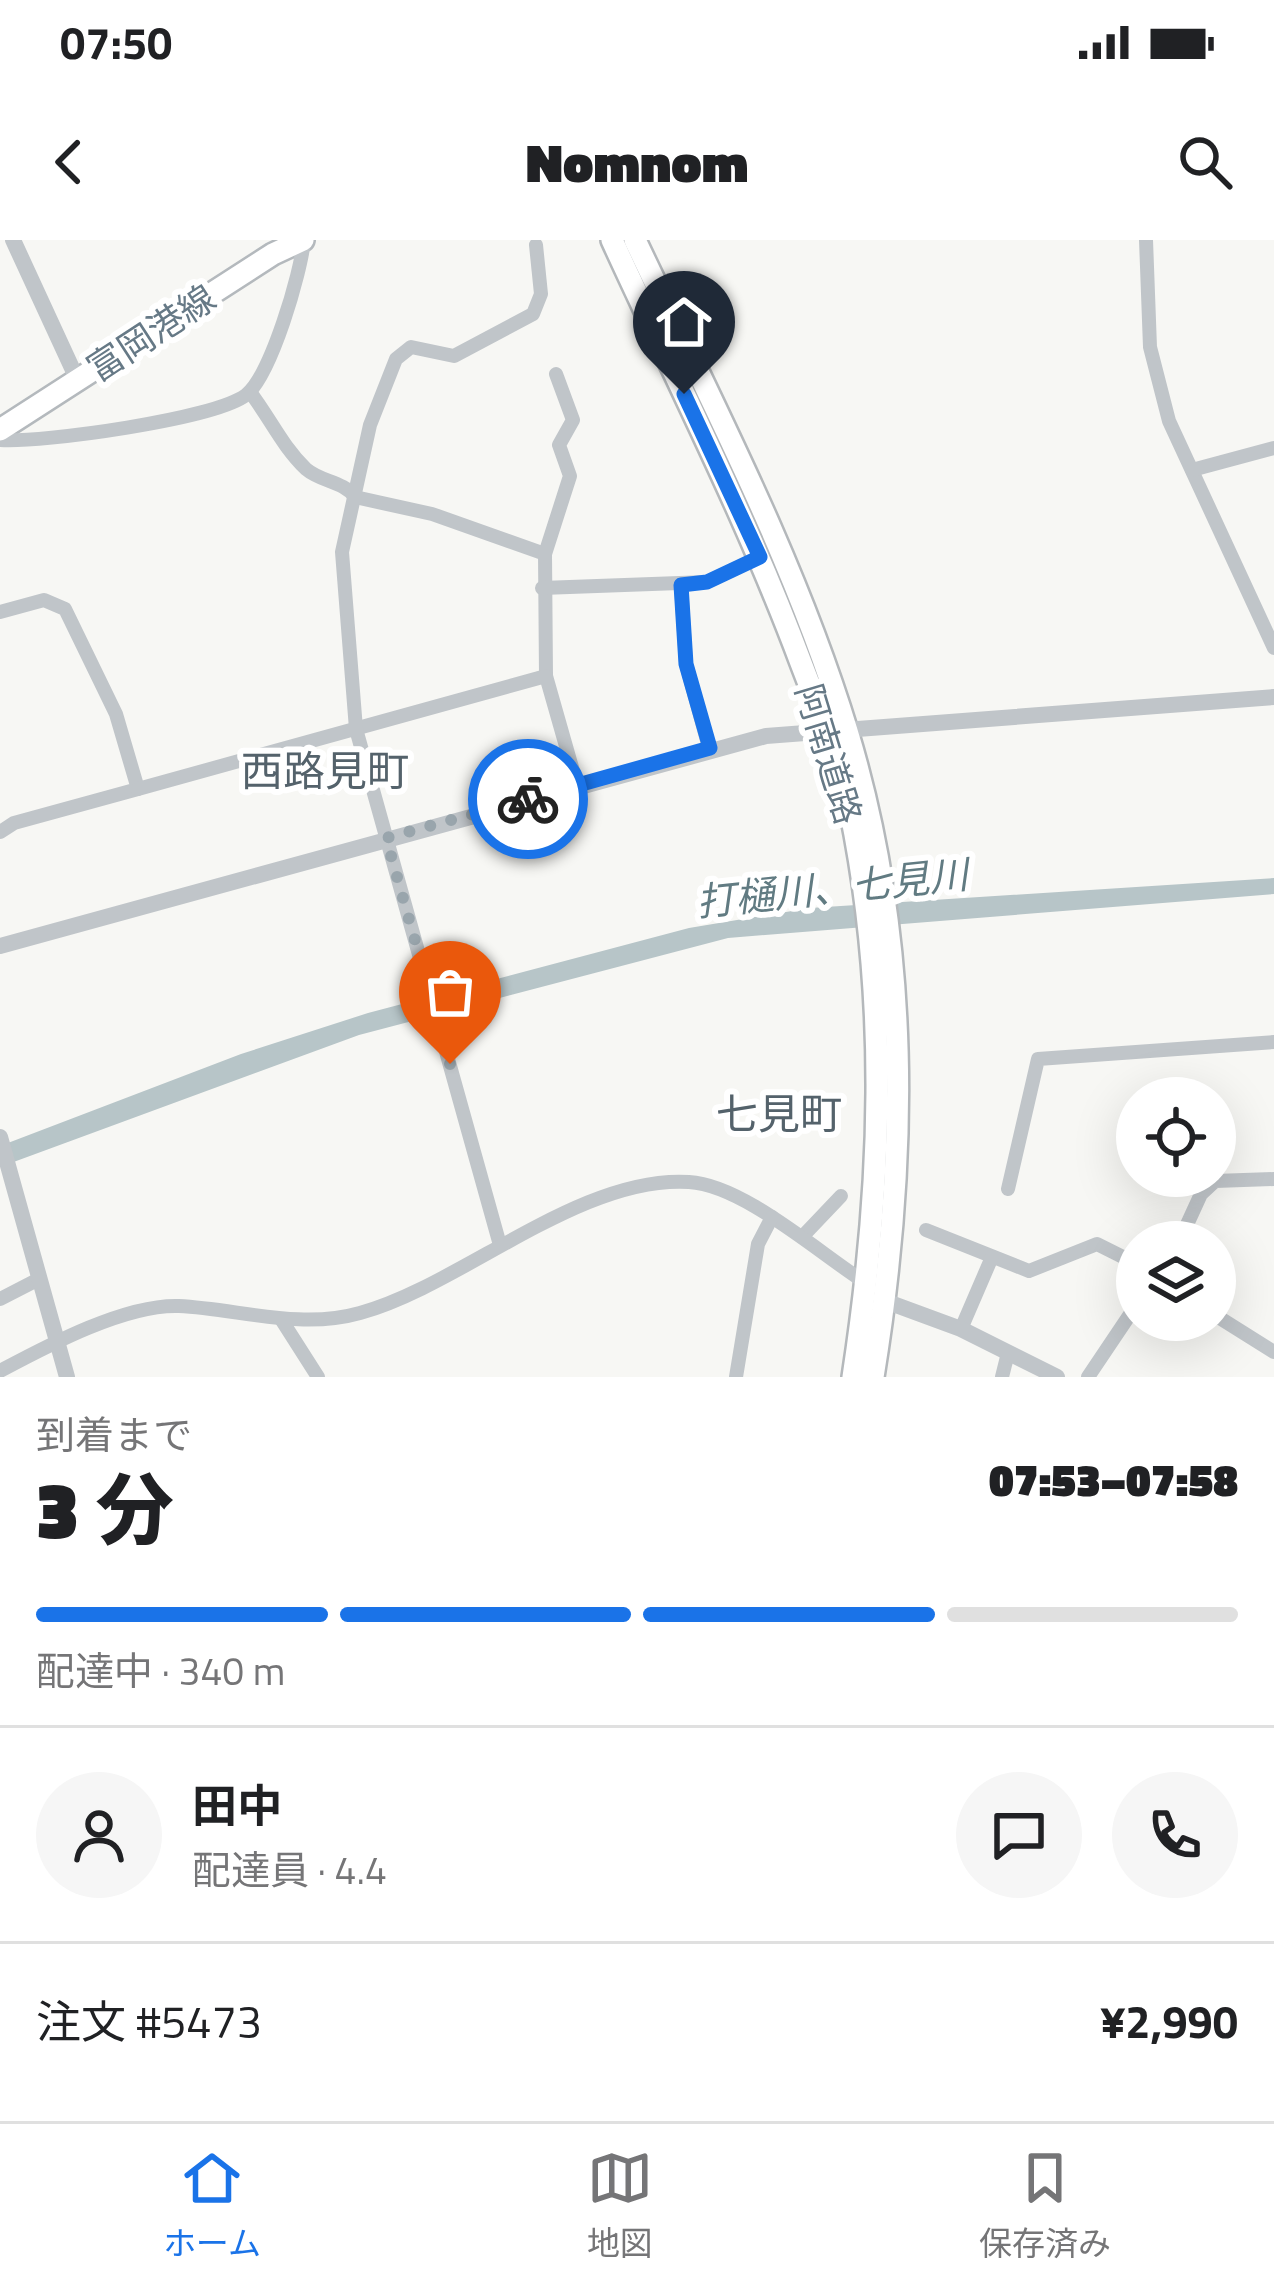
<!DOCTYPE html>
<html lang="ja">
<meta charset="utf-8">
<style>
:root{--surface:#fff;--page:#f6f6f6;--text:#202124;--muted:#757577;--line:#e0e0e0;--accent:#1a73e8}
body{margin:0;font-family:"Titillium Web","Noto Sans JP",sans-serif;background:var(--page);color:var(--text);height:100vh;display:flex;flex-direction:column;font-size:45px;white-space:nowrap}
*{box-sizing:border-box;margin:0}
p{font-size:39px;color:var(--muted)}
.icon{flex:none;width:66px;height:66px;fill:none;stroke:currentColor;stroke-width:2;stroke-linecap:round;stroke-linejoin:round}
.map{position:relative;height:1137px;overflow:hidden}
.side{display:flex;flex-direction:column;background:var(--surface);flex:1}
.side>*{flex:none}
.fabs{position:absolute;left:1116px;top:837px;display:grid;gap:24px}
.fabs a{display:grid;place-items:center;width:120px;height:120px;border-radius:50%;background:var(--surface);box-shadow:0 12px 48px #0002;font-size:60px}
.pin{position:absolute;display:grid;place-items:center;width:102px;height:102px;color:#fff;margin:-123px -51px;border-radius:50% 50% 50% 0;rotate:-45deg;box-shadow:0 0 12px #0007}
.pin .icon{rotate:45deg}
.courier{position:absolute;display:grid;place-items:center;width:120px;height:120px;margin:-60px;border:9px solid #1a73e8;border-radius:50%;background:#fff;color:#222;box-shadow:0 3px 15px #0007}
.head em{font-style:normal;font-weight:800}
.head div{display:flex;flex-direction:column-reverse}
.head{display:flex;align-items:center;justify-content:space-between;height:204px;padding:0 36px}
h1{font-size:78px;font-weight:800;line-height:90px}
.bar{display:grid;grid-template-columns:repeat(4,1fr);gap:18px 12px;align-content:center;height:144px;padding:0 36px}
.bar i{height:15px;border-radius:9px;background:var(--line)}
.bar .current{background:var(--accent)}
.bar p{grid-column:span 4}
.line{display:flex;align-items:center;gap:30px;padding:0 36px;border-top:3px solid var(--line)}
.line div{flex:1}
.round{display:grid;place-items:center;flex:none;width:126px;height:126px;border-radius:63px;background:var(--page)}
.status{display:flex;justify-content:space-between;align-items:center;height:84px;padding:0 60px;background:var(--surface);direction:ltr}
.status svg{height:33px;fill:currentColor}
header{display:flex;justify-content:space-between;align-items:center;height:156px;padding:0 36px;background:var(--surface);font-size:54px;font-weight:800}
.menu{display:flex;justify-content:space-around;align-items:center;height:168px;border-top:3px solid var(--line);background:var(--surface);font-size:33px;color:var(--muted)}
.menu a{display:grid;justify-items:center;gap:6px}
.menu .current{color:var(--accent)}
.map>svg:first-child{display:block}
.water{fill:#b7c5c8}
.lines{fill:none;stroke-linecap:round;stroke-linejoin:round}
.primary-casing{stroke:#b4b9bd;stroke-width:26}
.trunk-casing{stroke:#b4b8bb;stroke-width:26}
.minor{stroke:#c0c5c9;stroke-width:14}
.tertiary{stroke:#c0c5c9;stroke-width:16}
.primary{stroke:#fff;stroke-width:21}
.trunk{stroke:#fff;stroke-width:21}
.done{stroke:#99a5ac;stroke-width:12;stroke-dasharray:0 21.6}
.route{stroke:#1a73e8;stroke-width:15}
.labels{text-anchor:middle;stroke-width:12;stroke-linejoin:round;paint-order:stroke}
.street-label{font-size:36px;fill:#667986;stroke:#fff}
.water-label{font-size:39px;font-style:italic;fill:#617b82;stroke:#fff}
.quarter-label{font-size:42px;fill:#54626b;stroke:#fff}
</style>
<div class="status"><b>07:50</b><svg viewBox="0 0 49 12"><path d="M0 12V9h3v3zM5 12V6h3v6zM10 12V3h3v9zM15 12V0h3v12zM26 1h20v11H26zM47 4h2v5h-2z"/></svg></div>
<header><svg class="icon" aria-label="back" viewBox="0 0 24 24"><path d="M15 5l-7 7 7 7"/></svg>Nomnom<svg class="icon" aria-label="search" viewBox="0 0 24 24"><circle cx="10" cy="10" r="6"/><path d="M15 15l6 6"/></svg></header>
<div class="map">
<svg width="1274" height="1137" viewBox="0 0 1274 1137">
<rect width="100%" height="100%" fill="#f7f7f4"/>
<polygon class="water" points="1274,638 1274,654 728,698 359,795 0,927 0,906 241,814 368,773 689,688 810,668"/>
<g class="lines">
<defs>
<polyline id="primary" points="0,190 273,14 303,0"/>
<g id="trunk">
<path d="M612,0c64,140 135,278 189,423 18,47 38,96 49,146 39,190 32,377 3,568"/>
<path d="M635,0c76,161 160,320 212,491 64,211 61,430 26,646"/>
</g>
</defs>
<use href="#primary" class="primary-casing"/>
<use href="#trunk" class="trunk-casing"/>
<g class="minor">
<polyline points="1146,0 1150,107 1169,181 1274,408"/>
<path d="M250,152c20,26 32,54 56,77 15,13 37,12 49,28l77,17 113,40 1,122 31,109"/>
<path d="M0,200c42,3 215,-21 246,-45 25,-20 55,-122 58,-155"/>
<polyline points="1192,230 1274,208"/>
<polyline points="545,314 570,236 559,205 573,180 556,134"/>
<polyline points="681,345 686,424 709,508"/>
<polyline points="542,348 707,342 760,317"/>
<polyline points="0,372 44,360 65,369 116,474 138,549 14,583 0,592"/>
<polyline points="138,549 546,436"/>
<polyline points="1008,949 1038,819 1274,802"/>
<polyline points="926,990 1029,1031 1097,1004 1137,1024"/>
<polyline points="802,997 841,956"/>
<polyline points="1179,1002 1201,954 1215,941 1274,939"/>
<polyline points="500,1005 356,489 342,312 370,185 396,119 411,107 454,116 533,74 541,54 536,5"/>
<polyline points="0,1059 39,1039"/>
<polyline points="1215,1075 1274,1112"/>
<polyline points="281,1079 318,1137"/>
<polyline points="961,1089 992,1017"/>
<path d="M0,1131c47,-25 125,-67 179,-65 60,3 121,24 181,7 102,-28 220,-138 329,-131 55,3 132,73 180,103"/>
<polyline points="736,1137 758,1004 772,977"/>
<polyline points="1002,1137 1008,1113"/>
<polyline points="1088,1137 1137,1064"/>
</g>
<g class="tertiary">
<polyline points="13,0 78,141"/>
<polyline points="0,706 766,496 1274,457"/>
<polyline points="0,897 67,1137"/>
<polyline points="885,1061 961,1089 1057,1137"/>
</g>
<use href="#primary" class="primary"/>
<use href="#trunk" class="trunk"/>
</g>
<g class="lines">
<polyline class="done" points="450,824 386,598 528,559"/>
<polyline class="route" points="528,559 710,508 686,424 681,345 707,342 760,317 684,154"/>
</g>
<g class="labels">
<g class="street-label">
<text transform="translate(151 93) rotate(-33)" y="13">富岡港線</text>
<text transform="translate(829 514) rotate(73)" y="13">阿南道路</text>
</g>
<g class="water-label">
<text transform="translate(832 648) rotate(-6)" y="14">打樋川、七見川</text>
</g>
<g class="quarter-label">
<text x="325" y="546">西路見町</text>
<text x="779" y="889">七見町</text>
</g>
</g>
</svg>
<div class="fabs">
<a><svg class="icon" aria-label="locate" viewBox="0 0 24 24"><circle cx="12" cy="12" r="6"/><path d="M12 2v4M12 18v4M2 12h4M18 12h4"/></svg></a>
<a><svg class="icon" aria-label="layers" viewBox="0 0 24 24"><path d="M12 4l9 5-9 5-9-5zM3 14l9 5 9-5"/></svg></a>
</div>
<div class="pin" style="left:450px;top:824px;background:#ea580c"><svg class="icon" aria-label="bag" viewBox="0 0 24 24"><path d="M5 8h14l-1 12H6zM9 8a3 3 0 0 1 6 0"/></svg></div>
<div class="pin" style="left:684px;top:154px;background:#1f2937"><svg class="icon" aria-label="home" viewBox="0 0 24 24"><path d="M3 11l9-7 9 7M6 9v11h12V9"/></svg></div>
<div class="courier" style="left:528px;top:559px"><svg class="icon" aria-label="bike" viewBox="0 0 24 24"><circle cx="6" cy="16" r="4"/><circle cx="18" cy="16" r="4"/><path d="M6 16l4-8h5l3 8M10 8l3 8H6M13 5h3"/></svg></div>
</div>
<section class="side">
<div class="head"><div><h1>3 分</h1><p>到着まで</p></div><em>07:53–07:58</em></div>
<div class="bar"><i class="current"></i><i class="current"></i><i class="current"></i><i></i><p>配達中 · 340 m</p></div>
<div class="line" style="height:216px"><a class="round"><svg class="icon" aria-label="person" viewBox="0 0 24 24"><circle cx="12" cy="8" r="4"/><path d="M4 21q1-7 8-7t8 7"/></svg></a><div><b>田中</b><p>配達員 · 4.4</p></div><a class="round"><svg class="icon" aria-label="chat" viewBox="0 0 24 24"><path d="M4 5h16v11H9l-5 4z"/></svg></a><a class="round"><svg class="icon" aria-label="phone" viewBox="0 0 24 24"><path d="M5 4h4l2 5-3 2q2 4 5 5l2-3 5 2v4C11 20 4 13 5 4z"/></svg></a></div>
<div class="line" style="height:156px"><div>注文 #5473</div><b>¥2,990</b></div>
</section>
<nav class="menu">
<a class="current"><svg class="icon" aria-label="home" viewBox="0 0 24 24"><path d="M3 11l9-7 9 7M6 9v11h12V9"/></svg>ホーム</a>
<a><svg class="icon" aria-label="map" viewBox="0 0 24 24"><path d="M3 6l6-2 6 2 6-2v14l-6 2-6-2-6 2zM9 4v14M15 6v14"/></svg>地図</a>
<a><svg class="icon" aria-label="saved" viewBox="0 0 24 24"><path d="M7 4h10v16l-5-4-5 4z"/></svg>保存済み</a>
</nav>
